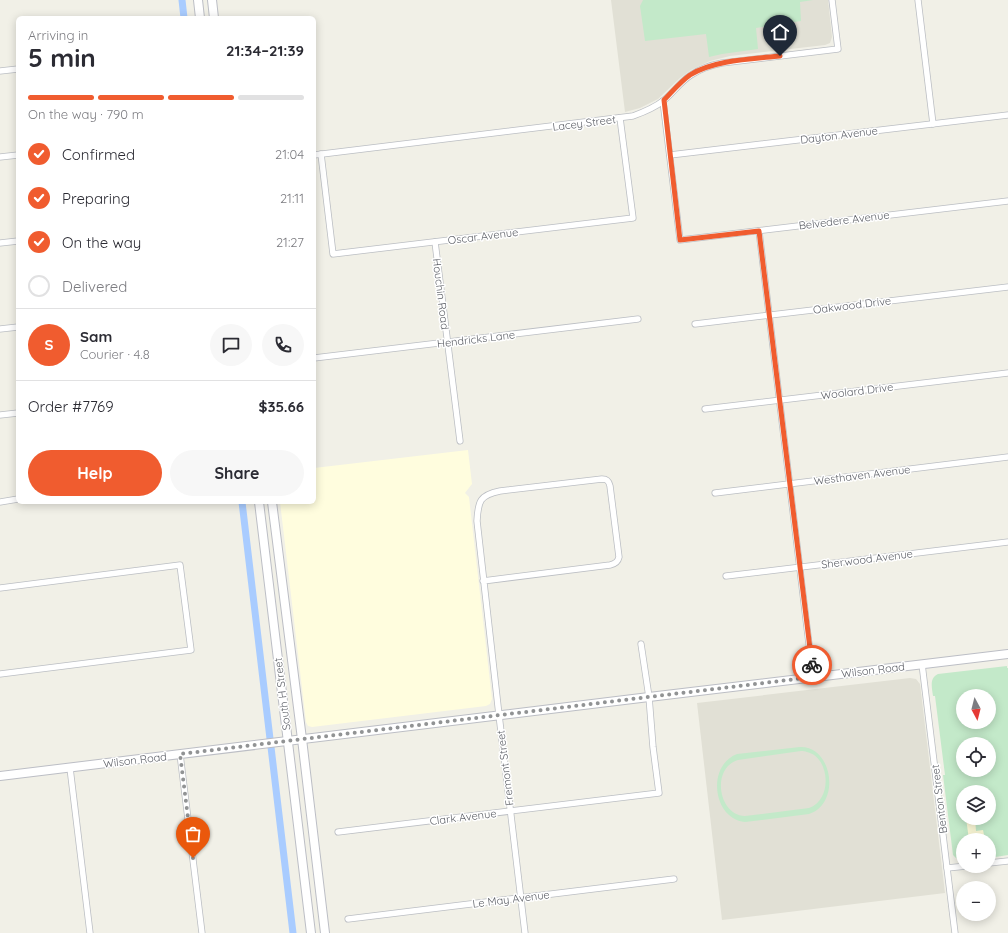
<!DOCTYPE html>
<meta charset="utf-8">
<style>
:root{--surface:#fff;--page:#f7f7f7;--text:#2b2b33;--muted:#7c7c81;--line:#e1e1e2;--accent:#f05c2f}
body{margin:0;font-family:Quicksand,sans-serif;background:var(--page);color:var(--text);height:100vh;display:flex;flex-direction:column;font-size:15px;white-space:nowrap}
*{box-sizing:border-box;margin:0}
p{font-size:13px;color:var(--muted)}
.icon{flex:none;width:22px;height:22px;fill:none;stroke:currentColor;stroke-width:2;stroke-linecap:round;stroke-linejoin:round}
.map{position:relative;flex:1;overflow:hidden}
.details{position:absolute;left:16px;top:16px;width:300px;height:488px;display:flex;flex-direction:column;background:var(--surface);border-radius:6px;box-shadow:0 2px 10px #0003}
.details>*{flex:none}
.needle{width:26px;rotate:173deg}
.fabs{position:absolute;left:956px;top:689px;display:grid;gap:8px}
.fabs a{display:grid;place-items:center;width:40px;height:40px;border-radius:50%;background:var(--surface);box-shadow:0 2px 10px #0003;font-size:20px}
.pin{position:absolute;display:grid;place-items:center;width:34px;height:34px;color:#fff;margin:-41px -17px;border-radius:50% 50% 50% 0;rotate:-45deg;box-shadow:0 0 4px #0007}
.pin .icon{rotate:45deg}
.courier{position:absolute;display:grid;place-items:center;width:40px;height:40px;margin:-20px;border:3px solid #f05c2f;border-radius:50%;background:#fff;color:#222;box-shadow:0 1px 5px #0007}
.head em{font-style:normal;font-weight:700}
.head div{display:flex;flex-direction:column-reverse}
.head{display:flex;align-items:center;justify-content:space-between;height:68px;padding:0 12px}
h1{font-size:26px;font-weight:700;line-height:30px}
.bar{display:grid;grid-template-columns:repeat(4,1fr);gap:6px 4px;align-content:center;height:48px;padding:0 12px}
.bar i{height:5px;border-radius:3px;background:var(--line)}
.bar .selected{background:var(--accent)}
.bar p{grid-column:span 4}
.line{display:flex;align-items:center;gap:10px;padding:0 12px;border-top:1px solid var(--line)}
.line div{flex:1}
.round{display:grid;place-items:center;flex:none;width:42px;height:42px;border-radius:21px;background:var(--page)}
ol{padding:0 12px;list-style:none}
li{display:flex;align-items:center;gap:12px;height:44px}
li p{margin-inline-start:auto}
li .icon{padding:4px;border-radius:50%;background:var(--accent);color:#fff;stroke-width:4}
li:last-child{color:var(--muted)}
li i{width:22px;height:22px;border:2px solid var(--line);border-radius:50%}
.action{display:flex;gap:8px;margin-top:auto;padding:8px 12px}
.action a{flex:1;height:46px;border-radius:24px;background:var(--accent);color:#fff;font-size:16px;font-weight:700;line-height:46px;text-align:center}
.action a+a{background:var(--page);color:var(--text)}
.map>svg:first-child{display:block}
.commercial{fill:#fffdde}
.education{fill:#e1e0d5}
.green{fill:#c3e9c9;fill-rule:evenodd}
.sand{fill:#fcf9d7}
.lines{fill:none;stroke-linecap:round;stroke-linejoin:round}
.canal{stroke:#a9ccff;stroke-width:7}
.street-casing{stroke:#bbbec3;stroke-width:7}
.secondary-casing{stroke:#bcbec5;stroke-width:10}
.street{stroke:#fff;stroke-width:5.5}
.secondary{stroke:#fff;stroke-width:8}
.done{stroke:#919394;stroke-width:4;stroke-dasharray:0 7.2}
.route{stroke:#f05c2f;stroke-width:5}
.labels{text-anchor:middle;stroke-width:3;stroke-linejoin:round;paint-order:stroke}
.street-label{font-size:11px;fill:#5e6168;stroke:#fff}
</style>
<div class="map">
<svg width="1008" height="933" viewBox="0 0 1008 933">
<rect width="100%" height="100%" fill="#f1f0e7"/>
<polygon class="commercial" points="468,450 472,484 465,493 469,497 492,699 490,704 486,706 312,727 308,726 306,722 280,502 314,502 314,468"/>
<g class="education">
<polygon points="611,0 828,0 832,37 830,43 825,45 730,56 710,61 691,70 680,78 658,99 640,108 625,112"/>
<polygon points="910,678 916,679 920,684 945,893 722,920 697,703"/>
</g>
<g class="green">
<polygon points="643,0 813,0 800,2 801,21 756,28 758,49 722,54 709,57 706,34 645,41 640,6"/>
<path d="M1007,666v2h1v187l-19,3v-18h-26v21h-3v-2l-4,-1 -3,-3 -10,-80h2l-10,-79h-2c-1,-8 -4,-18 5,-22zM963,696h26v26h-26zM963,744h26v26h-26zM963,792h26v26h-26z"/>
<path d="M800,747c33,-1 41,57 9,67l-64,8c-32,-3 -39,-56 -8,-68zM801,751c2,0 4,0 6,1 23,5 26,48 2,56l-64,8c-27,-1 -34,-48 -7,-56z"/>
</g>
<polygon class="sand" points="966,818 975,818 976,831 983,830 985,840 969,840"/>
<g class="lines">
<g class="canal">
<polyline points="182,0 184,18"/>
<polyline points="242,502 293,933"/>
</g>
<defs>
<g id="street">
<polyline points="918,0 933,124"/>
<polyline points="0,71 18,69"/>
<polyline points="663,101 680,240 1008,201"/>
<polyline points="321,154 333,254 633,218 620,118"/>
<path d="M314,155l319,-39c11,-4 21,-8 30,-15 10,-8 17,-19 28,-26 9,-6 20,-10 31,-12l116,-14 -6,-49"/>
<polyline points="670,155 1008,115"/>
<polyline points="0,157 18,155"/>
<polyline points="759,231 813,677"/>
<polyline points="435,242 460,441"/>
<polyline points="0,243 18,241"/>
<polyline points="695,324 1008,287"/>
<polyline points="0,329 18,327"/>
<polyline points="314,358 638,319"/>
<polyline points="705,409 1008,373"/>
<polyline points="0,415 18,413"/>
<polyline points="715,493 1008,457"/>
<polyline points="0,502 18,499"/>
<polyline points="726,576 1008,542"/>
<path d="M483,581l127,-16c5,-1 8,-3 9,-8l-9,-71c-1,-5 -3,-7 -8,-7l-102,12c-20,4 -22,10 -23,30l22,194 26,218"/>
<polyline points="0,588 180,565 191,650 0,674"/>
<polyline points="922,664 955,933"/>
<polyline points="180,754 202,933"/>
<polyline points="70,768 90,933"/>
<polyline points="338,832 659,793 653,747 649,697 641,644"/>
<polyline points="989,863 1008,861"/>
<polyline points="947,868 967,866"/>
<polyline points="348,919 674,879"/>
</g>
<g id="secondary">
<polyline points="198,0 200,18"/>
<polyline points="212,0 214,18"/>
<polyline points="259,502 311,933"/>
<polyline points="272,502 302,739 325,933"/>
<polyline points="0,776 649,697 1008,654"/>
</g>
</defs>
<use href="#street" class="street-casing"/>
<use href="#secondary" class="secondary-casing"/>
<use href="#street" class="street"/>
<use href="#secondary" class="secondary"/>
</g>
<g class="lines">
<polyline class="done" points="193,858 180,754 813,677 812,665"/>
<path class="route" d="M780,56c-28,3 -66,4 -90,19 -10,7 -18,17 -26,25l16,140 79,-9 53,434"/>
</g>
<g class="labels">
<g class="street-label">
<text transform="translate(584 123) rotate(-7)" y="4">Lacey Street</text>
<text transform="translate(839 135) rotate(-7)" y="4">Dayton Avenue</text>
<text transform="translate(844 220) rotate(-7)" y="4">Belvedere Avenue</text>
<text transform="translate(483 236) rotate(-7)" y="4">Oscar Avenue</text>
<text transform="translate(441 294) rotate(83)" y="4">Houchin Road</text>
<text transform="translate(852 305) rotate(-7)" y="4">Oakwood Drive</text>
<text transform="translate(476 339) rotate(-7)" y="4">Hendricks Lane</text>
<text transform="translate(857 391) rotate(-7)" y="4">Woolard Drive</text>
<text transform="translate(862 475) rotate(-7)" y="4">Westhaven Avenue</text>
<text transform="translate(867 559) rotate(-7)" y="4">Sherwood Avenue</text>
<text transform="translate(873 670) rotate(-7)" y="4">Wilson Road</text>
<text transform="translate(282 694) rotate(-97)" y="4">South H Street</text>
<text transform="translate(135 760) rotate(-7)" y="4">Wilson Road</text>
<text transform="translate(505 768) rotate(-97)" y="4">Fremont Street</text>
<text transform="translate(939 799) rotate(-97)" y="4">Benton Street</text>
<text transform="translate(463 817) rotate(-7)" y="4">Clark Avenue</text>
<text transform="translate(511 899) rotate(-7)" y="4">Le May Avenue</text>
</g>
</g>
</svg>
<div class="fabs">
<a><svg class="needle" viewBox="-14 -14 28 28"><path d="M0-13l5 13h-10z" fill="#e53935"/><path d="M0 13l5-13h-10z" fill="#7c7c81"/></svg></a>
<a><svg class="icon" aria-label="locate" viewBox="0 0 24 24"><circle cx="12" cy="12" r="6"/><path d="M12 2v4M12 18v4M2 12h4M18 12h4"/></svg></a>
<a><svg class="icon" aria-label="layers" viewBox="0 0 24 24"><path d="M12 4l9 5-9 5-9-5zM3 14l9 5 9-5"/></svg></a>
<a>+</a>
<a>−</a>
</div>
<div class="pin" style="left:193px;top:858px;background:#ea580c"><svg class="icon" aria-label="bag" viewBox="0 0 24 24"><path d="M5 8h14l-1 12H6zM9 8a3 3 0 0 1 6 0"/></svg></div>
<div class="pin" style="left:780px;top:56px;background:#1f2937"><svg class="icon" aria-label="home" viewBox="0 0 24 24"><path d="M3 11l9-7 9 7M6 9v11h12V9"/></svg></div>
<div class="courier" style="left:812px;top:665px"><svg class="icon" aria-label="bike" viewBox="0 0 24 24"><circle cx="6" cy="16" r="4"/><circle cx="18" cy="16" r="4"/><path d="M6 16l4-8h5l3 8M10 8l3 8H6M13 5h3"/></svg></div>
<section class="details">
<div class="head"><div><h1>5 min</h1><p>Arriving in</p></div><em>21:34–21:39</em></div>
<div class="bar"><i class="selected"></i><i class="selected"></i><i class="selected"></i><i></i><p>On the way · 790 m</p></div>
<ol>
<li><svg class="icon" aria-label="check" viewBox="0 0 24 24"><path d="M5 12l5 5 9-10"/></svg>Confirmed<p>21:04</p></li>
<li><svg class="icon" aria-label="check" viewBox="0 0 24 24"><path d="M5 12l5 5 9-10"/></svg>Preparing<p>21:11</p></li>
<li><svg class="icon" aria-label="check" viewBox="0 0 24 24"><path d="M5 12l5 5 9-10"/></svg>On the way<p>21:27</p></li>
<li><i></i>Delivered</li>
</ol>
<div class="line" style="height:72px"><b class="round" style="background:var(--accent);color:#fff">S</b><div><b>Sam</b><p>Courier · 4.8</p></div><a class="round"><svg class="icon" aria-label="chat" viewBox="0 0 24 24"><path d="M4 5h16v11H9l-5 4z"/></svg></a><a class="round"><svg class="icon" aria-label="phone" viewBox="0 0 24 24"><path d="M5 4h4l2 5-3 2q2 4 5 5l2-3 5 2v4C11 20 4 13 5 4z"/></svg></a></div>
<div class="line" style="height:52px"><div>Order #7769</div><b>$35.66</b></div>
<div class="action"><a>Help</a><a>Share</a></div>
</section>
</div>
